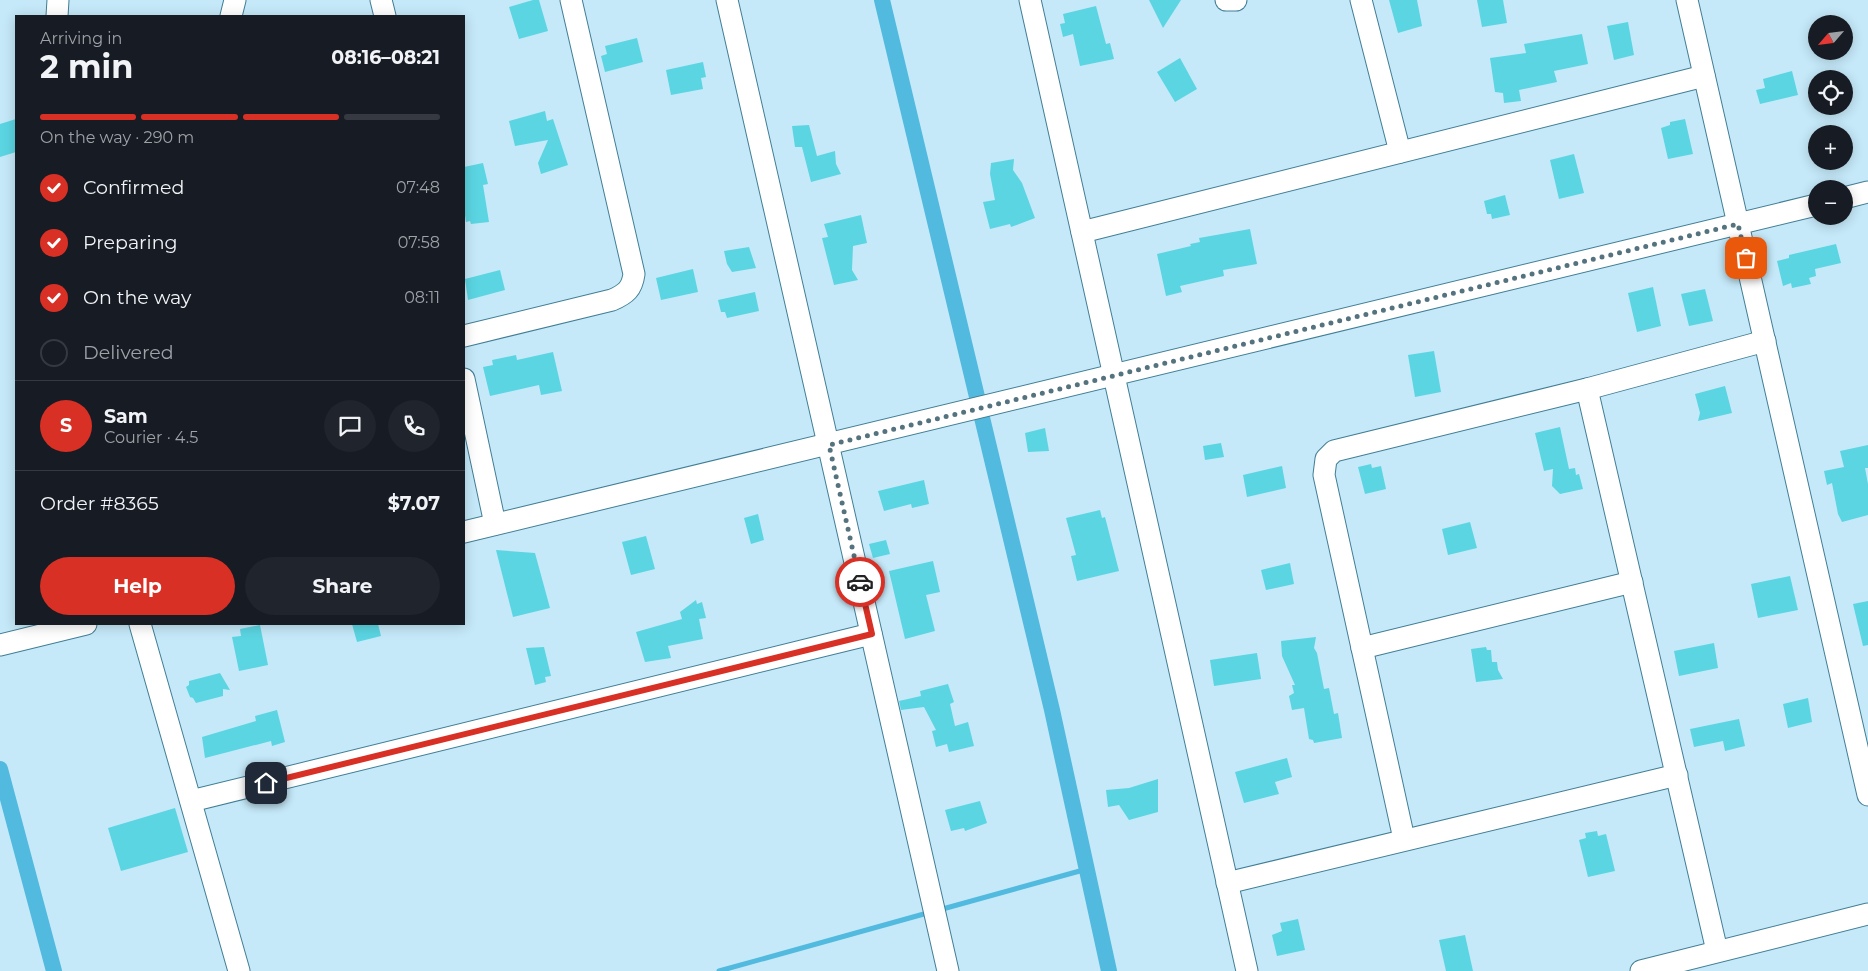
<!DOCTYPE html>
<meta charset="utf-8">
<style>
:root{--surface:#171b24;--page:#20242c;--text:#f1f3f6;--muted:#9ea1a6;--line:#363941;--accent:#d93025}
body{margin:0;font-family:Montserrat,sans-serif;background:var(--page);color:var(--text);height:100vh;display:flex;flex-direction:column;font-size:19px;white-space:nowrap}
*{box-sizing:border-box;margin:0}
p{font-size:16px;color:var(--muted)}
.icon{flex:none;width:28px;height:28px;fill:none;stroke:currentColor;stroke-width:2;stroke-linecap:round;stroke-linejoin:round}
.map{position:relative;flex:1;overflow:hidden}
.drawer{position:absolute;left:15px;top:15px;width:450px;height:610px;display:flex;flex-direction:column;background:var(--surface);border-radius:0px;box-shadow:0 2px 12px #0003}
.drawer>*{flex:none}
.needle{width:32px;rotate:242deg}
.tools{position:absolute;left:1808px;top:15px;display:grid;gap:10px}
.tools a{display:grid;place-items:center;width:45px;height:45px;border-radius:50%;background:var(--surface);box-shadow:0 2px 12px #0003;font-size:25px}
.pin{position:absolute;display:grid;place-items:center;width:42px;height:42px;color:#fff;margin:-21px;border-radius:10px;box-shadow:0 2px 8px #0006}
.courier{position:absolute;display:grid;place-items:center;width:50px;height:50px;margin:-25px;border:4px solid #d93025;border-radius:50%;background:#fff;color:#222;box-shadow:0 1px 6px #0007}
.overview em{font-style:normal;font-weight:700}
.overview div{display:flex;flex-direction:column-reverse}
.overview{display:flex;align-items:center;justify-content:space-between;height:85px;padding:0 25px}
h1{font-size:32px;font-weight:700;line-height:38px}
.bar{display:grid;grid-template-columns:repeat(4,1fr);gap:8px 5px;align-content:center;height:60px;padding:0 25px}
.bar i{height:6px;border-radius:4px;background:var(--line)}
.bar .selected{background:var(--accent)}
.bar p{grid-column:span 4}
.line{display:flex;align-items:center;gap:12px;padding:0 25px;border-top:1px solid var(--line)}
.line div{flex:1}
.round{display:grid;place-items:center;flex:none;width:52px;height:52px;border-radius:26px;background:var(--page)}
ol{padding:0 25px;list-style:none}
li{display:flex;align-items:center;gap:15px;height:55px}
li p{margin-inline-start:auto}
li .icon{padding:5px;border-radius:50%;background:var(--accent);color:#fff;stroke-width:4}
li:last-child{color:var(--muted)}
li i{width:28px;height:28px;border:2px solid var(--line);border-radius:50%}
.button{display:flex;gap:10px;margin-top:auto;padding:10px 25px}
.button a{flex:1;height:58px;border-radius:30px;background:var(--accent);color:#fff;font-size:20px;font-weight:700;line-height:58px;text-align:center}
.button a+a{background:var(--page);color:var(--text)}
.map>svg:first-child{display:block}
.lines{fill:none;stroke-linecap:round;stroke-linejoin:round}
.stream{stroke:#52badf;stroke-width:5}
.canal{stroke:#52badf;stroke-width:16}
.building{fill:#5bd5e2}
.minor-casing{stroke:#417e95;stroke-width:23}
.minor{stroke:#fff;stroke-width:21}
.done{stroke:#55737e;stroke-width:5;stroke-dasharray:0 9}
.route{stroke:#d93025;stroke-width:6}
</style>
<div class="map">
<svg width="1868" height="971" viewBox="0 0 1868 971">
<rect width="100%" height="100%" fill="#c5e9f9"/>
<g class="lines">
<g class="stream">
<polyline points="939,910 1087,869"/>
<polyline points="719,971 931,912"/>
</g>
<g class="canal">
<polyline points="882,0 1052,710 1109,971"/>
<polyline points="0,769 54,971"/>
</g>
</g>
<g class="building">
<polygon points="533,0 539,0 548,31 519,39 509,7"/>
<polygon points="1149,0 1181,0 1163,28"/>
<polygon points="1389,0 1417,0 1422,26 1398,33"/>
<polygon points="1477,0 1503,0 1507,23 1482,27"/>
<polygon points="1096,6 1106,44 1110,43 1114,59 1080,66 1073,34 1063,37 1060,24 1065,23 1063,14"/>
<polygon points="1628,22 1634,55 1614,60 1607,26"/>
<polygon points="1582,34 1588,64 1554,71 1557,82 1519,90 1521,101 1504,103 1503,93 1495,92 1490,58 1526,53 1524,44"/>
<polygon points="637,38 643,62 605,72 601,56 607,54 605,46"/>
<polygon points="1180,58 1197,89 1175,102 1157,72"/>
<polygon points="703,62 706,77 701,78 703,89 671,95 666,70"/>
<polygon points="1792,71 1798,95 1760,104 1756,90 1765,88 1763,79"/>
<polygon points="545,111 547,121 553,119 568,165 541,174 538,163 548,140 515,146 509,121"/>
<polygon points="16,119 16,152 0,157 0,124"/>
<polygon points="1685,119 1693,154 1668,159 1661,128 1670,125 1670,122"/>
<polygon points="809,125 817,156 835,151 836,164 841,174 811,182 802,147 795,147 792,126"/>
<polygon points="1574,154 1584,193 1559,199 1550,160"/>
<polygon points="1014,159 1013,170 1022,183 1035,218 1011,227 1010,224 990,229 983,202 995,200 990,174 991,163"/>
<polygon points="483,163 488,184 483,185 489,222 471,224 470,221 466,222 464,208 464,167"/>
<polygon points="1505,195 1510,215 1492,219 1491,214 1487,214 1484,201"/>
<polygon points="861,215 867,243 853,246 852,270 858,280 834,285 822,238 828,237 824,224"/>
<polygon points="1250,229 1257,264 1223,270 1224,276 1180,286 1182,292 1166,296 1157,254 1191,246 1190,244 1200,242 1199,238"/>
<polygon points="1836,244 1841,263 1815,269 1816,276 1809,278 1811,284 1792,288 1791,283 1783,286 1777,261 1789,258 1789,255"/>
<polygon points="749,247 756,268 732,272 727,264 724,251"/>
<polygon points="693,269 698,292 661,300 656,278"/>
<polygon points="500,270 505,290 468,300 465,279"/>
<polygon points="1653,287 1661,326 1637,332 1628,293"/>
<polygon points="1705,289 1713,321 1689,326 1681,294"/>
<polygon points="755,292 759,311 727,318 725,312 721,312 718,300"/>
<polygon points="1434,351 1441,392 1415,397 1408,355"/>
<polygon points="553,352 562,391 541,395 539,385 490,396 483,367 493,365 492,360 516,355 517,360"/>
<polygon points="1725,386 1732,413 1698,421 1700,413 1695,394"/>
<polygon points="1560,427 1569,469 1575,468 1576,475 1579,474 1583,489 1560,494 1552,486 1553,469 1544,471 1535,433"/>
<polygon points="1045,428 1049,451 1028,452 1025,433"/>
<polygon points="1221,443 1224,457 1205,460 1203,446"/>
<polygon points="1868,445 1868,468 1865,468 1868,484 1868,515 1842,522 1838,514 1832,483 1827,485 1824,471 1844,467 1840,451"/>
<polygon points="1371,464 1372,468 1381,466 1386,489 1365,494 1358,467"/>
<polygon points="1282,466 1286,488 1247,497 1243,475"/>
<polygon points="924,480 929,504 912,508 911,504 884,511 878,491"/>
<polygon points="1100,510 1102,518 1105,517 1119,571 1077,581 1071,556 1076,555 1066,518"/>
<polygon points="758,514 764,540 751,544 744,518"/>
<polygon points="1470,522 1477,548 1448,555 1442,529"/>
<polygon points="646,536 655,569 631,575 622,542"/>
<polygon points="886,540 890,554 873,558 869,544"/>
<polygon points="496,550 535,553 550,608 513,617"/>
<polygon points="933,561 940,592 926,595 935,631 905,639 889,571"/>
<polygon points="1290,563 1294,584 1266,590 1261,570"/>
<polygon points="1790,576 1798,610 1758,618 1751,584"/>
<polygon points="696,600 697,604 702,602 706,618 699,619 703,639 668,646 671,658 645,662 636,632 682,619 680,612"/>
<polygon points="1868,601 1868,645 1863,646 1853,604"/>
<polygon points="352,624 378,624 381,636 357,642"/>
<polygon points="260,625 268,665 239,671 232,637 241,636 240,629"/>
<polygon points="1316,637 1314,648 1317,653 1324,689 1329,688 1334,714 1338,713 1342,738 1314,743 1313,740 1309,739 1304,708 1292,710 1289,696 1294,693 1292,685 1295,685 1282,656 1281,641"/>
<polygon points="1714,643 1718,668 1679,676 1674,651"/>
<polygon points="544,647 551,676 545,677 546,682 535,685 526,648"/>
<polygon points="1486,647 1487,650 1491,650 1492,662 1497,662 1498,670 1503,679 1476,682 1471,649"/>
<polygon points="1257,653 1261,679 1214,686 1210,660"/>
<polygon points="220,673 230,690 223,689 223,696 196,703 193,698 190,697 186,687 189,685 189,681"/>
<polygon points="948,684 954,702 950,704 955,726 968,722 974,746 949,752 947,744 936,747 932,731 936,730 924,707 901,710 899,701 921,696 920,691"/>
<polygon points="1808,698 1812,722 1788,728 1783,704"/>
<polygon points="277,710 285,742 272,746 271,741 205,758 202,737 256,721 255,716"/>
<polygon points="1739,719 1745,746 1725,751 1723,741 1694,747 1690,729"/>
<polygon points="1287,758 1292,777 1275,782 1279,794 1244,803 1235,772"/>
<polygon points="1158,779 1158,812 1129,820 1119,805 1108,807 1106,790 1129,788"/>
<polygon points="980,801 987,823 965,831 964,828 951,831 945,810"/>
<polygon points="175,808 188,852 121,871 108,828"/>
<polygon points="1597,831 1598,836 1606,834 1615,871 1588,877 1579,840 1586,838 1585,833"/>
<polygon points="1298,919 1305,950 1277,956 1272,935 1282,931 1280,923"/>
<polygon points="1465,935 1473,971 1446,971 1439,940"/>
</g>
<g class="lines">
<defs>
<g id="minor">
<polyline points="381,0 385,16"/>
<polyline points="727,0 948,971"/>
<polyline points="1030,0 1247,971"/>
<polyline points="1226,0 1236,0"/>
<polyline points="1361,0 1400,152"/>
<polyline points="1687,0 1868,795"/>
<polyline points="57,16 58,0"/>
<polyline points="231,16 235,0"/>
<polyline points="1844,198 1868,192"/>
<polyline points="1082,232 1704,76"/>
<path d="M464,336l148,-36c14,-6 20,-11 22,-26l-63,-274"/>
<polyline points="464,379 495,524"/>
<polyline points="1587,389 1717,951"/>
<polyline points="464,532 1816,205"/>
<polyline points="140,624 239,971"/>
<polyline points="0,645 86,624"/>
<polyline points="1362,648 1632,582"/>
<polyline points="191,801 871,634"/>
<polyline points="1404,839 1324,475 1326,459 1334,451 1587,389 1765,341"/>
<polyline points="1227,883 1677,775"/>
<polyline points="1641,971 1868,914"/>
</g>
</defs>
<use href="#minor" class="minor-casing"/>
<use href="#minor" class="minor"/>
</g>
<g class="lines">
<polyline class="done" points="860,582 829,445 1738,224 1746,258"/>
<polyline class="route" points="266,783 872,634 860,582"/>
</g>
</svg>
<div class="tools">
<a><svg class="needle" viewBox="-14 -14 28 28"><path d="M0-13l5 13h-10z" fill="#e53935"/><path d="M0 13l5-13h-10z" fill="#9ea1a6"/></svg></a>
<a><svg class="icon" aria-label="locate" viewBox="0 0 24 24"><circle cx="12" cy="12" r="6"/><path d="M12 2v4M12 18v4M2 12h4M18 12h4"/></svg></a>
<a>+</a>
<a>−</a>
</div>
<div class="pin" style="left:1746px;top:258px;background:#ea580c"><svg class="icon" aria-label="bag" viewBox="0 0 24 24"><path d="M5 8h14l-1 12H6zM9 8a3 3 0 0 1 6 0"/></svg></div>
<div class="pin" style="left:266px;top:783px;background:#1f2937"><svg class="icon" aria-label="home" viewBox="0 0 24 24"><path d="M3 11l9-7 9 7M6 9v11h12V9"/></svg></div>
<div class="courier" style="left:860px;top:582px"><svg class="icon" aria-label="car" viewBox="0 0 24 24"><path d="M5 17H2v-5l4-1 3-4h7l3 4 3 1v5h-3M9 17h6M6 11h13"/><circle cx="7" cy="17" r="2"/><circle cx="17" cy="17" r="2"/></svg></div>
<section class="drawer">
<div class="overview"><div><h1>2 min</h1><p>Arriving in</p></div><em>08:16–08:21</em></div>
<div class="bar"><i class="selected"></i><i class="selected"></i><i class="selected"></i><i></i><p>On the way · 290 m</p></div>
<ol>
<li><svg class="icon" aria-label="check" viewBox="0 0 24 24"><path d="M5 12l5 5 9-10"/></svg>Confirmed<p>07:48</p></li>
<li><svg class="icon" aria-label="check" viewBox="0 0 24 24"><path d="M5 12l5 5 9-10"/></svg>Preparing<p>07:58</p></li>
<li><svg class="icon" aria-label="check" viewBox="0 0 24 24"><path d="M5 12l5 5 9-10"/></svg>On the way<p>08:11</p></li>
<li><i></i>Delivered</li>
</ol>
<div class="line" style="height:90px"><b class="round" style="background:var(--accent);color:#fff">S</b><div><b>Sam</b><p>Courier · 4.5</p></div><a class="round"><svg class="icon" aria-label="chat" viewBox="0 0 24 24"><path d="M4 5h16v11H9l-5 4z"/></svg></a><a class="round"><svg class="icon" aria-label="phone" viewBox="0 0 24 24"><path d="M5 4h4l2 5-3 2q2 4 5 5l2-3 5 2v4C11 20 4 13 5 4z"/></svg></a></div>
<div class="line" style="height:65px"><div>Order #8365</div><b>$7.07</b></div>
<div class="button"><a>Help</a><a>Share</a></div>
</section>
</div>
